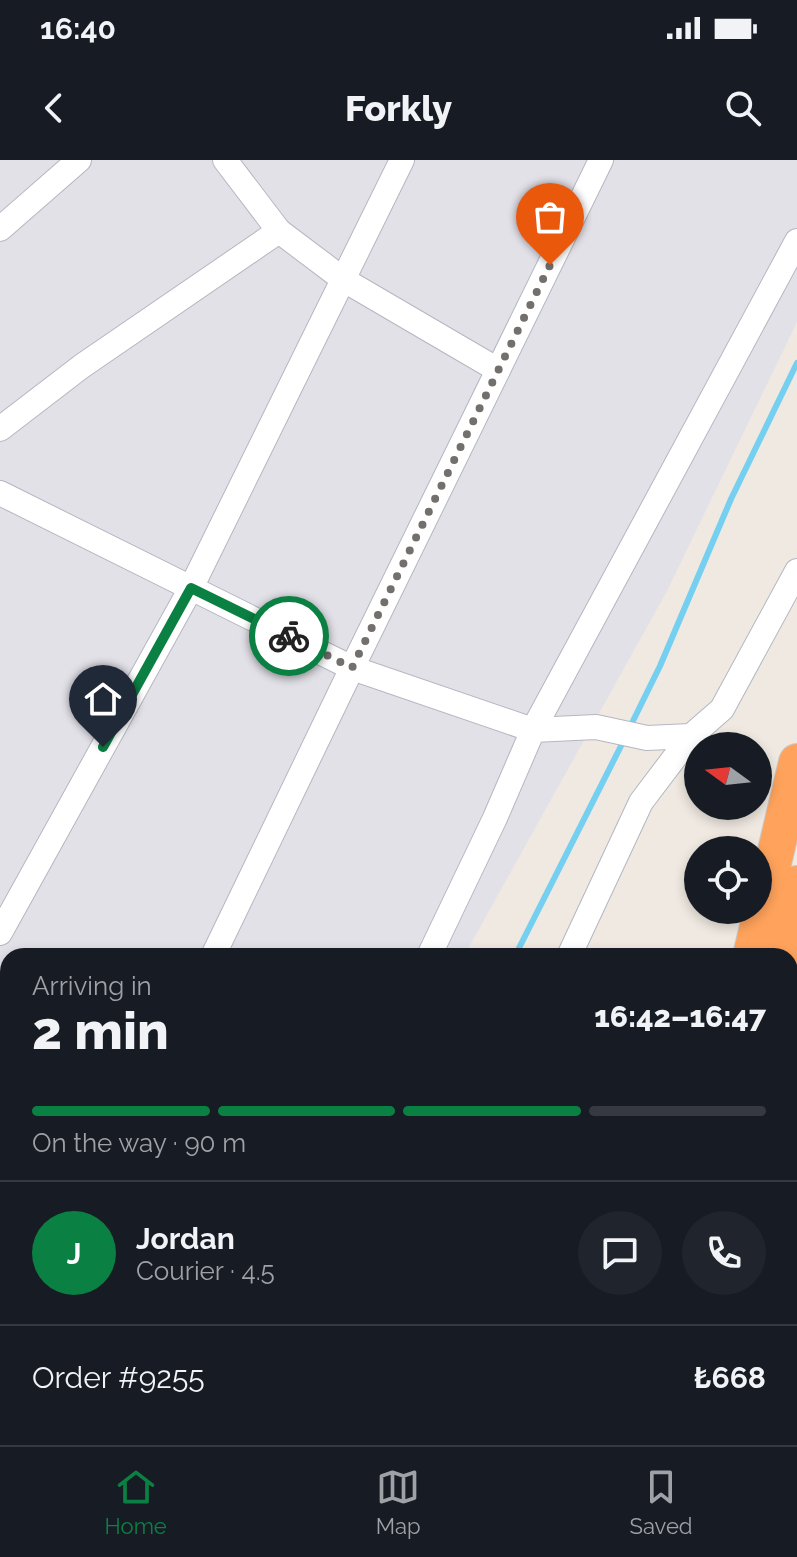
<!DOCTYPE html>
<meta charset="utf-8">
<style>
:root{--surface:#171b24;--page:#20242c;--text:#f1f3f6;--muted:#9ea1a6;--line:#363941;--accent:#0b8043}
body{margin:0;font-family:Raleway,sans-serif;background:var(--page);color:var(--text);height:100vh;display:flex;flex-direction:column;font-size:30px;white-space:nowrap}
*{box-sizing:border-box;margin:0}
p{font-size:26px;color:var(--muted)}
.icon{flex:none;width:44px;height:44px;fill:none;stroke:currentColor;stroke-width:2;stroke-linecap:round;stroke-linejoin:round}
.map{position:relative;flex:1;overflow:hidden}
.sheet{position:absolute;left:0px;top:788px;width:798px;height:498px;display:flex;flex-direction:column;background:var(--surface);border-radius:24px 24px 0 0;box-shadow:0 4px 12px #0003}
.sheet>*{flex:none}
.needle{width:52px;rotate:285deg}
.tools{position:absolute;left:684px;top:572px;display:grid;gap:16px}
.tools a{display:grid;place-items:center;width:88px;height:88px;border-radius:50%;background:var(--surface);box-shadow:0 4px 12px #0003;font-size:40px}
.pin{position:absolute;display:grid;place-items:center;width:68px;height:68px;color:#fff;margin:-82px -34px;border-radius:50% 50% 50% 0;rotate:-45deg;box-shadow:0 0 8px #0007}
.pin .icon{rotate:45deg}
.courier{position:absolute;display:grid;place-items:center;width:80px;height:80px;margin:-40px;border:6px solid #0b8043;border-radius:50%;background:#fff;color:#222;box-shadow:0 2px 10px #0007}
.summary em{font-style:normal;font-weight:800}
.summary div{display:flex;flex-direction:column-reverse}
.summary{display:flex;align-items:center;justify-content:space-between;height:136px;padding:0 32px}
h1{font-size:52px;font-weight:800;line-height:60px}
.bar{display:grid;grid-template-columns:repeat(4,1fr);gap:12px 8px;align-content:center;height:96px;padding:0 32px}
.bar i{height:10px;border-radius:6px;background:var(--line)}
.bar .selected{background:var(--accent)}
.bar p{grid-column:span 4}
.line{display:flex;align-items:center;gap:20px;padding:0 32px;border-top:2px solid var(--line)}
.line div{flex:1}
.round{display:grid;place-items:center;flex:none;width:84px;height:84px;border-radius:42px;background:var(--page)}
.status{display:flex;justify-content:space-between;align-items:center;height:56px;padding:0 40px;background:var(--surface);direction:ltr}
.status svg{height:22px;fill:currentColor}
header{display:flex;justify-content:space-between;align-items:center;height:104px;padding:0 32px;background:var(--surface);font-size:36px;font-weight:800}
.menu{display:flex;justify-content:space-around;align-items:center;height:112px;border-top:2px solid var(--line);background:var(--surface);font-size:22px;color:var(--muted)}
.menu a{display:grid;justify-items:center;gap:4px}
.menu .selected{color:var(--accent)}
.map>svg:first-child{display:block}
.industrial{fill:#e3e1e8}
.lines{fill:none;stroke-linecap:round;stroke-linejoin:round}
.stream{stroke:#75cff0;stroke-width:6}
.building{fill:#cbc7bf;stroke:#cbc5ba;stroke-width:2}
.minor-casing{stroke:#b4b7c1;stroke-width:26}
.highway-casing{stroke:#c9c9c9;stroke-width:38}
.minor{stroke:#fff;stroke-width:24}
.highway{stroke:#ffa35c;stroke-width:36}
.highway-bridge-casing{stroke:#c9c9c9;stroke-width:38;stroke-linecap:butt}
.highway-bridge{stroke:#ffa35c;stroke-width:36}
.done{stroke:#726f6d;stroke-width:8;stroke-dasharray:0 14.4}
.route{stroke:#0b8043;stroke-width:10}
</style>
<div class="status"><b>16:40</b><svg viewBox="0 0 49 12"><path d="M0 12V9h3v3zM5 12V6h3v6zM10 12V3h3v9zM15 12V0h3v12zM26 1h20v11H26zM47 4h2v5h-2z"/></svg></div>
<header><svg class="icon" aria-label="back" viewBox="0 0 24 24"><path d="M15 5l-7 7 7 7"/></svg>Forkly<svg class="icon" aria-label="search" viewBox="0 0 24 24"><circle cx="10" cy="10" r="6"/><path d="M15 15l6 6"/></svg></header>
<div class="map">
<svg width="797" height="1285" viewBox="0 0 797 1285">
<rect width="100%" height="100%" fill="#efe9e1"/>
<polygon class="industrial" points="0,0 797,0 797,162 667,431 464,796 8,796 8,1278 23,1278 21,1285 0,1285"/>
<g class="lines">
<g class="stream">
<polyline points="630,567 660,506 731,339 797,203"/>
<polyline points="515,796 624,580"/>
<polyline points="0,1268 4,1285"/>
<polyline points="280,1285 283,1278"/>
</g>
</g>
<polygon class="building" points="55,1278 146,1278 147,1285 57,1285"/>
<g class="lines">
<defs>
<g id="minor">
<polyline points="0,69 79,0"/>
<polyline points="279,71 344,120 498,210"/>
<polyline points="0,269 82,206 279,71 225,0"/>
<polyline points="0,333 352,508 601,0"/>
<polyline points="0,773 191,428 402,0"/>
<polyline points="213,796 352,508 533,570 797,81"/>
<polyline points="429,796 495,658 533,570 596,567 647,578 691,576 722,549 797,411"/>
<polyline points="569,796 641,642 691,576"/>
<polyline points="0,907 8,959"/>
<polyline points="0,1131 8,1129"/>
<polyline points="335,1285 338,1278"/>
</g>
<g id="highway">
<polyline points="751,796 797,602"/>
<polyline points="781,796 797,724"/>
<polyline points="790,914 797,873"/>
<polyline points="790,1230 797,1205"/>
<polyline points="708,1278 747,1282 758,1278"/>
<polyline points="554,1285 559,1278"/>
<polyline points="637,1285 639,1278"/>
</g>
</defs>
<use href="#minor" class="minor-casing"/>
<use href="#highway" class="highway-casing"/>
<use href="#minor" class="minor"/>
<use href="#highway" class="highway"/>
<defs>
<polyline id="highway-bridge" points="735,1285 736,1278"/>
</defs>
<use href="#highway-bridge" class="highway-bridge-casing"/>
<use href="#highway-bridge" class="highway-bridge"/>
</g>
<g class="lines">
<polyline class="done" points="289,476 352,508 550,105"/>
<polyline class="route" points="103,587 191,428 289,476"/>
</g>
</svg>
<div class="tools">
<a><svg class="needle" viewBox="-14 -14 28 28"><path d="M0-13l5 13h-10z" fill="#e53935"/><path d="M0 13l5-13h-10z" fill="#9ea1a6"/></svg></a>
<a><svg class="icon" aria-label="locate" viewBox="0 0 24 24"><circle cx="12" cy="12" r="6"/><path d="M12 2v4M12 18v4M2 12h4M18 12h4"/></svg></a>
</div>
<div class="pin" style="left:550px;top:105px;background:#ea580c"><svg class="icon" aria-label="bag" viewBox="0 0 24 24"><path d="M5 8h14l-1 12H6zM9 8a3 3 0 0 1 6 0"/></svg></div>
<div class="pin" style="left:103px;top:587px;background:#1f2937"><svg class="icon" aria-label="home" viewBox="0 0 24 24"><path d="M3 11l9-7 9 7M6 9v11h12V9"/></svg></div>
<div class="courier" style="left:289px;top:476px"><svg class="icon" aria-label="bike" viewBox="0 0 24 24"><circle cx="6" cy="16" r="4"/><circle cx="18" cy="16" r="4"/><path d="M6 16l4-8h5l3 8M10 8l3 8H6M13 5h3"/></svg></div>
<section class="sheet">
<div class="summary"><div><h1>2 min</h1><p>Arriving in</p></div><em>16:42–16:47</em></div>
<div class="bar"><i class="selected"></i><i class="selected"></i><i class="selected"></i><i></i><p>On the way · 90 m</p></div>
<div class="line" style="height:144px"><b class="round" style="background:var(--accent);color:#fff">J</b><div><b>Jordan</b><p>Courier · 4.5</p></div><a class="round"><svg class="icon" aria-label="chat" viewBox="0 0 24 24"><path d="M4 5h16v11H9l-5 4z"/></svg></a><a class="round"><svg class="icon" aria-label="phone" viewBox="0 0 24 24"><path d="M5 4h4l2 5-3 2q2 4 5 5l2-3 5 2v4C11 20 4 13 5 4z"/></svg></a></div>
<div class="line" style="height:104px"><div>Order #9255</div><b>₺668</b></div>
</section>
</div>
<nav class="menu">
<a class="selected"><svg class="icon" aria-label="home" viewBox="0 0 24 24"><path d="M3 11l9-7 9 7M6 9v11h12V9"/></svg>Home</a>
<a><svg class="icon" aria-label="map" viewBox="0 0 24 24"><path d="M3 6l6-2 6 2 6-2v14l-6 2-6-2-6 2zM9 4v14M15 6v14"/></svg>Map</a>
<a><svg class="icon" aria-label="saved" viewBox="0 0 24 24"><path d="M7 4h10v16l-5-4-5 4z"/></svg>Saved</a>
</nav>
